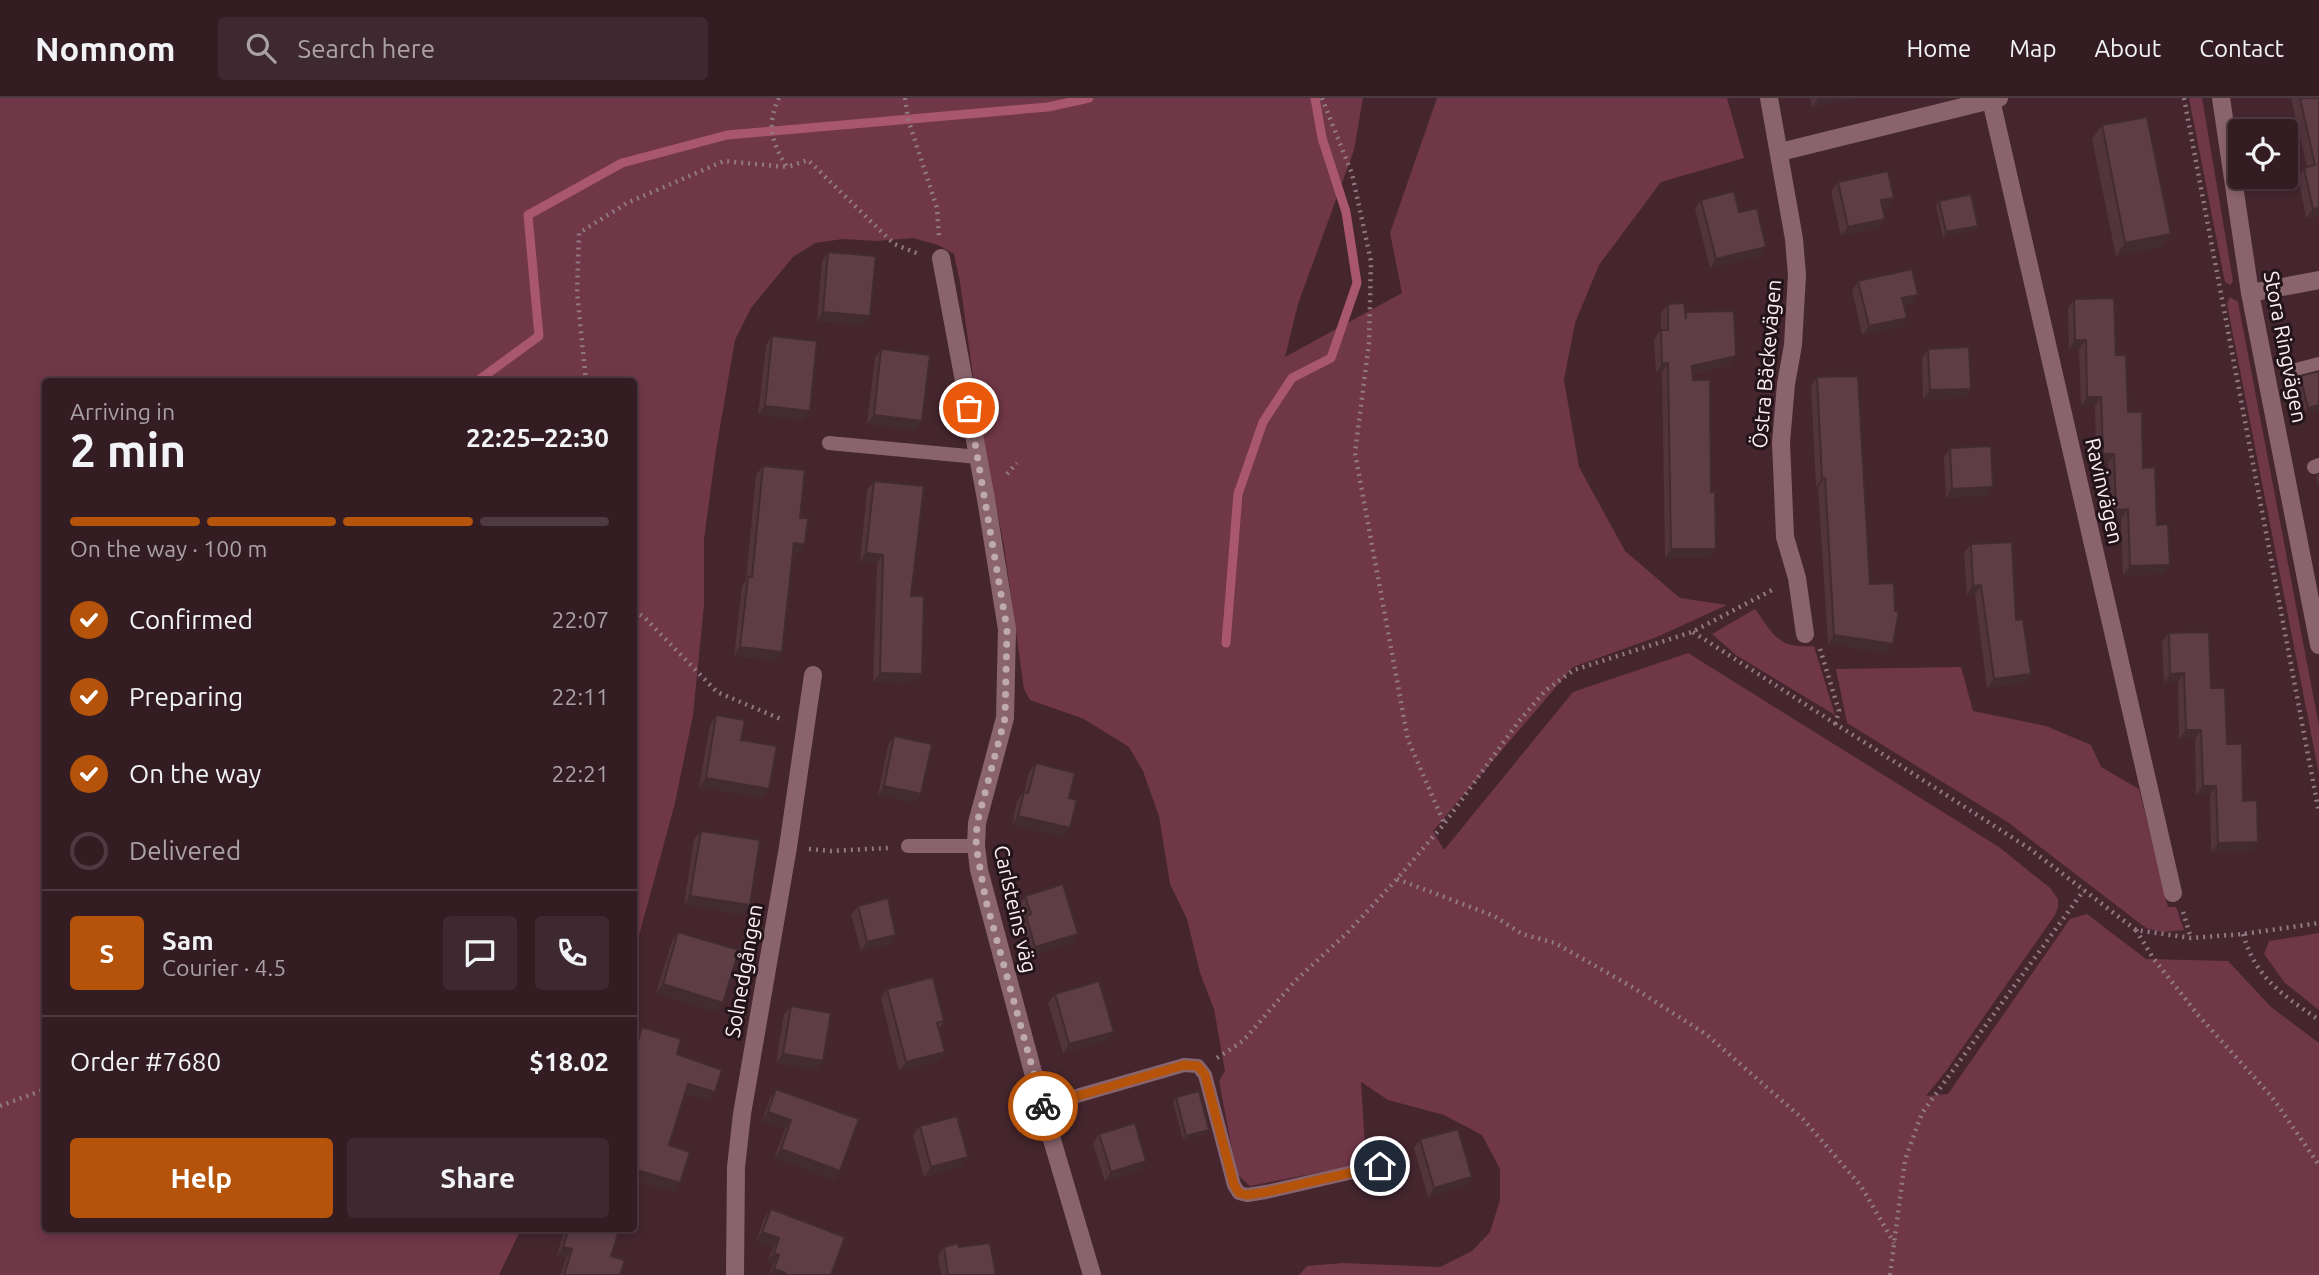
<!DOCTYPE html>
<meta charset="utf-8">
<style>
:root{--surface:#341c23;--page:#3f2930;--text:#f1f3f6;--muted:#a9a1a6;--line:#4e3a41;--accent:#b45309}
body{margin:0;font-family:Ubuntu,sans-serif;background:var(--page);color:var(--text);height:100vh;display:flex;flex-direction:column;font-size:26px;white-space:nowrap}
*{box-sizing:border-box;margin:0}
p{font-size:23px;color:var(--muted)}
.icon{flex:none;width:38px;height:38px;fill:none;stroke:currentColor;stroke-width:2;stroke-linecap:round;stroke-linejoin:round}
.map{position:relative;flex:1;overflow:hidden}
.sheet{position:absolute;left:42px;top:280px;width:595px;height:854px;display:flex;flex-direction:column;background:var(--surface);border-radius:7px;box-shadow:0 4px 10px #0003,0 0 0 2px var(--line)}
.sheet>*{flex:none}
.controls{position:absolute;left:2228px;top:21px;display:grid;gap:14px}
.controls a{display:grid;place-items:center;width:70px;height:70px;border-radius:7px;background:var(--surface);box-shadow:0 4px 10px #0003,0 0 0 2px var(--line);font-size:35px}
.pin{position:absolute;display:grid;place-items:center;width:60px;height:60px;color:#fff;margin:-30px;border:4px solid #fff;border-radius:50%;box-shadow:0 2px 7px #0007}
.courier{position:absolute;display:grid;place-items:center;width:70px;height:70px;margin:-35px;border:5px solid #b45309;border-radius:50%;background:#fff;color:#222;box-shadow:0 2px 9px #0007}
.summary em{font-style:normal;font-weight:600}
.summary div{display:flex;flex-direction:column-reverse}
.summary{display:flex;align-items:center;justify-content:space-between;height:119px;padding:0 28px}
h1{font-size:46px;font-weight:600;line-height:52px}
.bar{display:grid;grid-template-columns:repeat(4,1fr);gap:10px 7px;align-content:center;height:84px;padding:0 28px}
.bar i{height:9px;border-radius:5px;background:var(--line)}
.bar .selected{background:var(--accent)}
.bar p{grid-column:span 4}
.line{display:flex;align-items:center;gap:18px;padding:0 28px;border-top:2px solid var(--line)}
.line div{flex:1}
.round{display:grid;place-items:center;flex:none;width:74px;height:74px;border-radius:7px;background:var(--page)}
ol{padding:0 28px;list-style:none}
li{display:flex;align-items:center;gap:21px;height:77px}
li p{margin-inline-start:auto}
li .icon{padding:7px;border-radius:50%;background:var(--accent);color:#fff;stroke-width:4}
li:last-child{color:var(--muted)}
li i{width:38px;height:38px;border:4px solid var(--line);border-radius:50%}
.primary-button{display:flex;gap:14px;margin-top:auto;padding:14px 28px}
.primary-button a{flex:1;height:80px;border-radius:7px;background:var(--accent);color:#fff;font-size:28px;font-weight:600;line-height:80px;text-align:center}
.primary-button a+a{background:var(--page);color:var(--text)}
header{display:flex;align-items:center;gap:42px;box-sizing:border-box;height:98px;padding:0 35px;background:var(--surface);border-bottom:2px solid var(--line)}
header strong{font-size:33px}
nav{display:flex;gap:38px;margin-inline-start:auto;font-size:24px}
.search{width:490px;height:63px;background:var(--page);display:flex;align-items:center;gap:18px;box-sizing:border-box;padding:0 24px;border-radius:7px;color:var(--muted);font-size:26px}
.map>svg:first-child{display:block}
.green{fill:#6f3748}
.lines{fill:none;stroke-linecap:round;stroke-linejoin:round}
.stream{stroke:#a9566f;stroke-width:9}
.path{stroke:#917980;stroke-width:4.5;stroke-dasharray:2 5;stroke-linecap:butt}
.lane{stroke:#8a646d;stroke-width:14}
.street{stroke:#8a646d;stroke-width:18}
.wall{fill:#51343c}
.shaded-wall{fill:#422b31}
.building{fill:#5e3d46;stroke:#422b31;stroke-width:2}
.done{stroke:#bda9ae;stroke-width:7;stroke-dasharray:0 12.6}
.route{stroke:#b45309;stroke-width:9}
.labels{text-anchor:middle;stroke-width:6;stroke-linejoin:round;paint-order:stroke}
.street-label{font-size:21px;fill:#fdeff2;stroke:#221418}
</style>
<header>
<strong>Nomnom</strong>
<div class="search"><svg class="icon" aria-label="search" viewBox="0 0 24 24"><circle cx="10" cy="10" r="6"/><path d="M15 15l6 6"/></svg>Search here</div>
<nav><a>Home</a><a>Map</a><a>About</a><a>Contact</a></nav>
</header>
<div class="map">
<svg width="2319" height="1177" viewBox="0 0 2319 1177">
<rect width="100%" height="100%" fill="#45262f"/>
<g class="green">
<polygon points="0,0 1363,0 1354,52 1298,206 1285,259 1402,195 1390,135 1437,0 1727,0 1744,60 1661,84 1599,167 1575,225 1564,282 1579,369 1625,453 1680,500 1727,507 1657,539 1573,569 1433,733 1444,752 1573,594 1688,555 1999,749 2050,790 2058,801 2058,809 2055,817 1946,973 1926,998 1948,996 2070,821 2087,816 2146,861 2228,863 2271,909 2319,945 2319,1177 1299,1177 1307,1168 1343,1165 1440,1169 1472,1153 1490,1134 1500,1102 1500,1071 1482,1037 1444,1017 1388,1002 1361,984 1365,1050 1363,1063 1357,1067 1250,1088 1238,1077 1234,1062 1219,983 1225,973 1214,911 1200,875 1187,821 1170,786 1159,718 1143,673 1129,649 1084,621 1030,602 1024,591 1004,448 979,321 960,184 954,156 938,147 913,140 877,143 843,141 815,145 793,159 751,210 735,242 716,352 704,441 704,507 693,617 675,705 634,856 634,284 46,284 46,1130 521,1131 499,1177 0,1177"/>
<polygon points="2189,0 2202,0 2233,183 2230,187 2225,184"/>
<polygon points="2230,199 2238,204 2319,628 2319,676 2227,206"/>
<path d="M1755,511c19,26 23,40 59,37l21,69 -99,-60 -24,-21z"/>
<polygon points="1961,569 1973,613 2046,628 2091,647 2101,669 2139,691 2168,809 2176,809 2184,832 2162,834 2146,830 2009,725 1847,625 1836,571"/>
<polygon points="2319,835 2319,912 2285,885 2264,856 2269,843"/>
</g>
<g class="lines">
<g class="stream">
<polyline points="476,284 539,238 528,117 622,65 727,37 1048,9 1089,0"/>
<polyline points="1226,545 1238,396 1263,324 1292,280 1331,260 1357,185 1346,114 1322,40 1315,0"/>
</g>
<g class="path">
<path d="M779,0c-13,26 -7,46 8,69l21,-7 86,84 25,10"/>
<polyline points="905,0 908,21 937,110 939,139"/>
<polyline points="1322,0 1352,76 1371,163 1369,245 1355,355 1408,642 1444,725"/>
<polyline points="2184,0 2319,715"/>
<polyline points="586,284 577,194 579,135 627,105 724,63 787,69"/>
<polyline points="1007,376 1017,365"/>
<polyline points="634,513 644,519 717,594 783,622"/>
<polyline points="1693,534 2030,751 2136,832 2191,840 2243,836 2319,825"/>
<polyline points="1820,551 1839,613 1835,627"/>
<polyline points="809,751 831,753 888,750"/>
<polyline points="1397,781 1494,818 1522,836 1555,845 1634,890 1707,937 1803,1021 1861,1088 1894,1145"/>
<polyline points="2183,814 2191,840"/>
<polyline points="2136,832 2153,860 2198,917 2272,999 2319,1067"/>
<path d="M2243,836c13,45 40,61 76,86"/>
<polyline points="1217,960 1243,943 1295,883 1347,835 1397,781 1444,726 1519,623 1546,592 1574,572 1692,534 1774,491"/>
<polyline points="0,1008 46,991"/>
<polyline points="1890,1177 1905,1062 1922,1015 2084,792"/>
</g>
<g class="lane">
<polyline points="2296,272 2319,266"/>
<polyline points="829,345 978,359"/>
<polyline points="2314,369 2319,367"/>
<polyline points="908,748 976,748"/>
<polyline points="1042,1008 1184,967 1198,968 1205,977 1234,1087 1239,1095 1247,1097 1266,1094 1379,1068"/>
</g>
<g class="street">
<polyline points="1769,0 1794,141 1797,177 1793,247 1786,286 1781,344 1785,439 1797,480 1805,536"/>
<polyline points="2221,0 2250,195 2319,547"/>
<polyline points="1991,2 2173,795"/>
<polyline points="1780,54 1999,0"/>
<polyline points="941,160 986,401 1007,531 1005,620 977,725 976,748 979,772 1042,1008 1092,1177"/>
<polyline points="2250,195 2319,182"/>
<polyline points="735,1177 736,1069 742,1016 788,749 813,577"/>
</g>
</g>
<g class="wall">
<polygon points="1810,0 1856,0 1812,9"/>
<polygon points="2291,0 2319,0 2319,118 2306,120 2298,79 2304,70 2307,69"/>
<polygon points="2102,27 2171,136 2161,149 2116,158 2092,41"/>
<polygon points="1838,84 1888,109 1883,110 1879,130 1841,138 1831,93"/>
<polygon points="1701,102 1739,114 1760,158 1710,170 1695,111"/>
<polygon points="1939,103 1978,128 1975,132 1943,139 1936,108"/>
<polygon points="828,154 870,218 864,227 817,223 822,163"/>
<polygon points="1858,183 1918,197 1911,206 1904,207 1907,220 1901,229 1862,237 1852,192"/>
<polygon points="2074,201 2116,257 2128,314 2143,370 2157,427 2163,476 2123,477 2121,420 2110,421 2108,365 2096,365 2095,308 2081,308 2079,251 2069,251 2068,210"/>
<polygon points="1668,206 1685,215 1729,267 1693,276 1711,394 1716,451 1709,460 1665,460 1662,274 1656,275 1654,241 1661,232 1661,215"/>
<polygon points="772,238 804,322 758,317 766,247"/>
<polygon points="881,251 915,332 867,326 875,260"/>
<polygon points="1928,251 1965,300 1923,301 1922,260"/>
<polygon points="2300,278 2319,311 2305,314 2297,283"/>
<polygon points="1817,279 1870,486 1887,555 1828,546 1818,389 1816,389 1811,288"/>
<polygon points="1950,350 1987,398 1946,400 1944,359"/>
<polygon points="763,368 800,420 805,446 799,455 793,455 775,563 734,558 742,488 746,482 756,377"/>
<polygon points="2319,375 2319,390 2316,379"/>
<polygon points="874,383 911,498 915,585 873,584 877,466 860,464 867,392"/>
<polygon points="1971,446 2016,522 2024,585 1987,590 1975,496 1967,497 1964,455"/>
<polygon points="2169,535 2211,590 2243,703 2252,753 2211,754 2210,697 2196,697 2195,641 2179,641 2178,584 2164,585 2162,544"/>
<polygon points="716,617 741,642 769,691 763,700 699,689 710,627"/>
<polygon points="894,638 915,705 878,697 888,647"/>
<polygon points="1036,665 1069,700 1070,730 1063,739 1012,727 1017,703 1024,694 1029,674"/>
<polygon points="701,733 744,817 684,807 694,742"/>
<polygon points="1025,798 1072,845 1029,858 1019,827 1023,821 1019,807"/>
<polygon points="858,808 890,846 861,853 851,817"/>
<polygon points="678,834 723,905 716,914 656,895 672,843"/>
<polygon points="887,891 944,923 939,931 939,963 899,973 881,900"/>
<polygon points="1055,896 1107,943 1063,955 1048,905"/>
<polygon points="791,908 816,972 776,965 784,917"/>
<polygon points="642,929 677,956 709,1003 685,996 669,1047 674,1094 634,1082 634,946 636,938"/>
<polygon points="776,991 840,1073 834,1082 774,1060 785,1031 762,1023 770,1000"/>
<polygon points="1176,999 1206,1036 1183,1042 1173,1004"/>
<polygon points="920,1028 962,1068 924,1079 913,1037"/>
<polygon points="1099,1036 1146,1063 1140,1072 1105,1083 1093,1046"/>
<polygon points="1420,1041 1472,1079 1466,1088 1428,1099 1414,1050"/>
<polygon points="771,1111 831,1177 769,1177 773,1166 767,1164 773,1150 756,1143 764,1120"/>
<polygon points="565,1130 620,1130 611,1158 620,1177 560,1177 566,1160 557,1158"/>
<polygon points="944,1149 959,1149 996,1177 941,1177 938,1158"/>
</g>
<g class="shaded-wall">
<polygon points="1818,0 1856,0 1812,9"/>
<polygon points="1894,100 1888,109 1875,111 1881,102"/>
<polygon points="2319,110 2319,118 2306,120 2313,111"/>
<polygon points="1885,121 1879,130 1841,138 1848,129"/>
<polygon points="1978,128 1975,132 1943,139 1946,134"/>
<polygon points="2171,136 2161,149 2116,158 2125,145"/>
<polygon points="1766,149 1760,158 1710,170 1716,161"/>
<polygon points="1918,197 1911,206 1896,209 1902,200"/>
<polygon points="823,214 870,218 864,227 817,223"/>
<polygon points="1907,220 1901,229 1862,237 1869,228"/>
<polygon points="2075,242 2086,242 2079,251 2069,251"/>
<polygon points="1736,258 1729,267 1685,277 1692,268"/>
<polygon points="1668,265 1662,274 1656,275 1662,266"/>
<polygon points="1971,291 1965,300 1923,301 1930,292"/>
<polygon points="2087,299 2101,299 2095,308 2081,308"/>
<polygon points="2319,307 2319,311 2305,314 2308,310"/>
<polygon points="765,308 810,313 804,322 758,317"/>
<polygon points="874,317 922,323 915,332 867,326"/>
<polygon points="2103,356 2114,356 2108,365 2096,365"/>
<polygon points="1822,380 1825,380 1818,389 1816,389"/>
<polygon points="1993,389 1987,398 1946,400 1952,391"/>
<polygon points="2128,411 2121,420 2110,421 2116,412"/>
<polygon points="794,445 805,446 799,455 788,454"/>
<polygon points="1671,451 1716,451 1709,460 1665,460"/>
<polygon points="866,455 883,457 877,466 860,464"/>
<polygon points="2170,467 2163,476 2123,477 2130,468"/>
<polygon points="1981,487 1975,496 1967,497 1973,488"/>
<polygon points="1834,537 1893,546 1887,555 1828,546"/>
<polygon points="740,549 782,554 775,563 734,558"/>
<polygon points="880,575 922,576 915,585 873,584"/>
<polygon points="2184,575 2178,584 2164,585 2170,576"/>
<polygon points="2031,576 2024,585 1987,590 1994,581"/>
<polygon points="2186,632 2201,632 2195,641 2179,641"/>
<polygon points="706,680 769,691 763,700 699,689"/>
<polygon points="884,688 921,696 915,705 878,697"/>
<polygon points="2203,688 2216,688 2210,697 2196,697"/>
<polygon points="1018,718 1070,730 1063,739 1012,727"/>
<polygon points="2258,744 2252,753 2211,754 2218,745"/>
<polygon points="690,798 750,807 744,817 684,807"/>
<polygon points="1078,836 1072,845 1029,858 1035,849"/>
<polygon points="896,837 890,846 861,853 867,844"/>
<polygon points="663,886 723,905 716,914 656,895"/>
<polygon points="1114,934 1107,943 1063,955 1069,946"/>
<polygon points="945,954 939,963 899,973 906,964"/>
<polygon points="783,956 823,963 816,972 776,965"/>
<polygon points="688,986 715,994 709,1003 682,995"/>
<polygon points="768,1014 791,1022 785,1031 762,1023"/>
<polygon points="1209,1032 1206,1036 1183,1042 1186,1038"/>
<polygon points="781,1051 840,1073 834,1082 774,1060"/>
<polygon points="968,1059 962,1068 924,1079 931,1069"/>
<polygon points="1146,1063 1140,1072 1105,1083 1111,1074"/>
<polygon points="634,1071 680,1085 674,1094 634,1082"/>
<polygon points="1472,1079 1466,1088 1428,1099 1434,1090"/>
<polygon points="762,1134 779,1140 773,1150 756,1143"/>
<polygon points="563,1149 572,1151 566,1160 557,1158"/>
<polygon points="774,1155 779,1157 773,1166 767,1164"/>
<polygon points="774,1171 785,1175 784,1177 770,1177"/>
</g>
<g class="building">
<polygon points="2300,0 2319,0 2319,110 2313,111 2304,70 2315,67"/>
<polygon points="2147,19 2171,136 2125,145 2102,27"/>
<polygon points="1888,73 1894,100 1881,102 1885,121 1848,129 1838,84"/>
<polygon points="1734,93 1739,114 1757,110 1766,149 1716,161 1701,102"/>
<polygon points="1971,96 1978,128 1946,134 1939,103"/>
<polygon points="828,154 876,158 870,218 823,214"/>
<polygon points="1912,171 1918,197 1902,200 1907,220 1869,228 1858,183"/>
<polygon points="2114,200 2116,257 2126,257 2128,314 2142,314 2143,370 2155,369 2157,427 2168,426 2170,467 2130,468 2128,411 2116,412 2114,356 2103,356 2101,299 2087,299 2086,242 2075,242 2074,201"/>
<polygon points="1684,205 1686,221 1686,214 1734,213 1736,258 1692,268 1693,282 1710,282 1711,394 1715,394 1716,451 1671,451 1668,265 1662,266 1661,232 1668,232 1668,206"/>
<polygon points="772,238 817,243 810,313 765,308"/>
<polygon points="1969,249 1971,291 1930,292 1928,251"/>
<polygon points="881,251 930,257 922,323 874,317"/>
<polygon points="2319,273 2319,307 2308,310 2300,278"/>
<polygon points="1858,278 1870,486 1894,485 1895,513 1899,513 1893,546 1834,537 1825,380 1822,380 1817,279"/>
<polygon points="1991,348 1993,389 1952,391 1950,350"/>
<polygon points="763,368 805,372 800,420 808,420 805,446 794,445 782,554 740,549 748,479 752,479"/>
<polygon points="874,383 924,388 911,498 924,498 922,576 880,575 883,457 866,455"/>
<polygon points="2012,444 2016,522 2023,521 2031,576 1994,581 1981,487 1973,488 1971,446"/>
<polygon points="2209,534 2211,590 2225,590 2227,646 2242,646 2243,703 2257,702 2258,744 2218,745 2216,688 2203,688 2201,632 2186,632 2184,575 2170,576 2169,535"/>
<polygon points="716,617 745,622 741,642 777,648 769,691 706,680"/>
<polygon points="894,638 932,646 921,696 884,688"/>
<polygon points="1036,665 1075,675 1069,700 1077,702 1070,730 1018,718 1024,694 1028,695"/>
<polygon points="701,733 760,742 750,807 690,798"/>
<polygon points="1063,786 1078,836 1035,849 1026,818 1031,816 1025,798"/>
<polygon points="888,800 896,837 867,844 858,808"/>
<polygon points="678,834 739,852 723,905 663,886"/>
<polygon points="933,879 944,923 937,925 945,954 906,964 887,891"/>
<polygon points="1099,883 1114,934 1069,946 1055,896"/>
<polygon points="791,908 831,915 823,963 783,956"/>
<polygon points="642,929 681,941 677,956 722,972 715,994 688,986 669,1047 690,1054 680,1085 634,1071 634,979 636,970 634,969 634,958"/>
<polygon points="776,991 859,1021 840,1073 781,1051 791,1022 768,1014"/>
<polygon points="1199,993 1209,1032 1186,1038 1176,999"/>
<polygon points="957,1018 968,1059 931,1069 920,1028"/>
<polygon points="1135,1025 1146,1063 1111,1074 1099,1036"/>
<polygon points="1458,1031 1472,1079 1434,1090 1420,1041"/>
<polygon points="771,1111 845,1139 831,1177 785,1177 785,1175 774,1171 779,1157 774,1155 779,1140 762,1134"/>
<polygon points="569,1130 620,1130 611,1158 625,1162 620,1177 564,1177 572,1151 563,1149"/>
<polygon points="958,1145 959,1149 990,1145 996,1177 948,1177 944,1149"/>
</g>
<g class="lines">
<polyline class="done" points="969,310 1007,531 1005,620 977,725 976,748 986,803 1043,1008"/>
<polyline class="route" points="1043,1008 1184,967 1198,968 1205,977 1234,1087 1239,1095 1247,1097 1266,1094 1380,1068"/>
</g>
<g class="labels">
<g class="street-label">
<text transform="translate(2285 249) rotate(79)" y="7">Stora Ringvägen</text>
<text transform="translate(1767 266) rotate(-85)" y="7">Östra Bäckevägen</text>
<text transform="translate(2104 393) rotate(77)" y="7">Ravinvägen</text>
<text transform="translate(1015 811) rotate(77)" y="7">Carlsteins väg</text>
<text transform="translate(744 873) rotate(-80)" y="7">Solnedgången</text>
</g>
</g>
</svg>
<div class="controls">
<a><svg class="icon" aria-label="locate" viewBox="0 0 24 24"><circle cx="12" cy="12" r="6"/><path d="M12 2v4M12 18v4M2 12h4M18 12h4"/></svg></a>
</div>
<div class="pin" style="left:969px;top:310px;background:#ea580c"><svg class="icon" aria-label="bag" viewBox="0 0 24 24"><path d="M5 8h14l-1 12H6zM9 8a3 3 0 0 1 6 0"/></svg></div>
<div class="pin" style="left:1380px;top:1068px;background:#1f2937"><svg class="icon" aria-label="home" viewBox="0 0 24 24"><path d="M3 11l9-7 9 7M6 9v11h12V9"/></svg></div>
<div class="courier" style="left:1043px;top:1008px"><svg class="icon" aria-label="bike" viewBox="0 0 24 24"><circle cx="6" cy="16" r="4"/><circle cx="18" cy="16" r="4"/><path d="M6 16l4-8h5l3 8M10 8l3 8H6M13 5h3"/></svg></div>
<section class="sheet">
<div class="summary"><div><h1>2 min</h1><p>Arriving in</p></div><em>22:25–22:30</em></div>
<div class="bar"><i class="selected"></i><i class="selected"></i><i class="selected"></i><i></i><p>On the way · 100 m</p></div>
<ol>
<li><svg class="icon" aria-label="check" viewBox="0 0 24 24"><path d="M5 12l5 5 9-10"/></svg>Confirmed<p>22:07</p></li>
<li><svg class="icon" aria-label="check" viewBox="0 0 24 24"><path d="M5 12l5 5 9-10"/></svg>Preparing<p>22:11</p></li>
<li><svg class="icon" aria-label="check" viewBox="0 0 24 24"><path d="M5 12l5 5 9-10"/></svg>On the way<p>22:21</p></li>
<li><i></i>Delivered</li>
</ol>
<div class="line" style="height:126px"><b class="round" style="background:var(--accent);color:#fff">S</b><div><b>Sam</b><p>Courier · 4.5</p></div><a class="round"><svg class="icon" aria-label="chat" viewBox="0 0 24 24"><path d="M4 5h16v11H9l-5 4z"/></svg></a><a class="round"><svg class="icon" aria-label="phone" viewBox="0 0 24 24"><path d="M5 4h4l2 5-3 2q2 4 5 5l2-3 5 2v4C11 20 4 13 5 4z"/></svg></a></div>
<div class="line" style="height:91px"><div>Order #7680</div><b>$18.02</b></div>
<div class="primary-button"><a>Help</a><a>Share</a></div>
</section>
</div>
